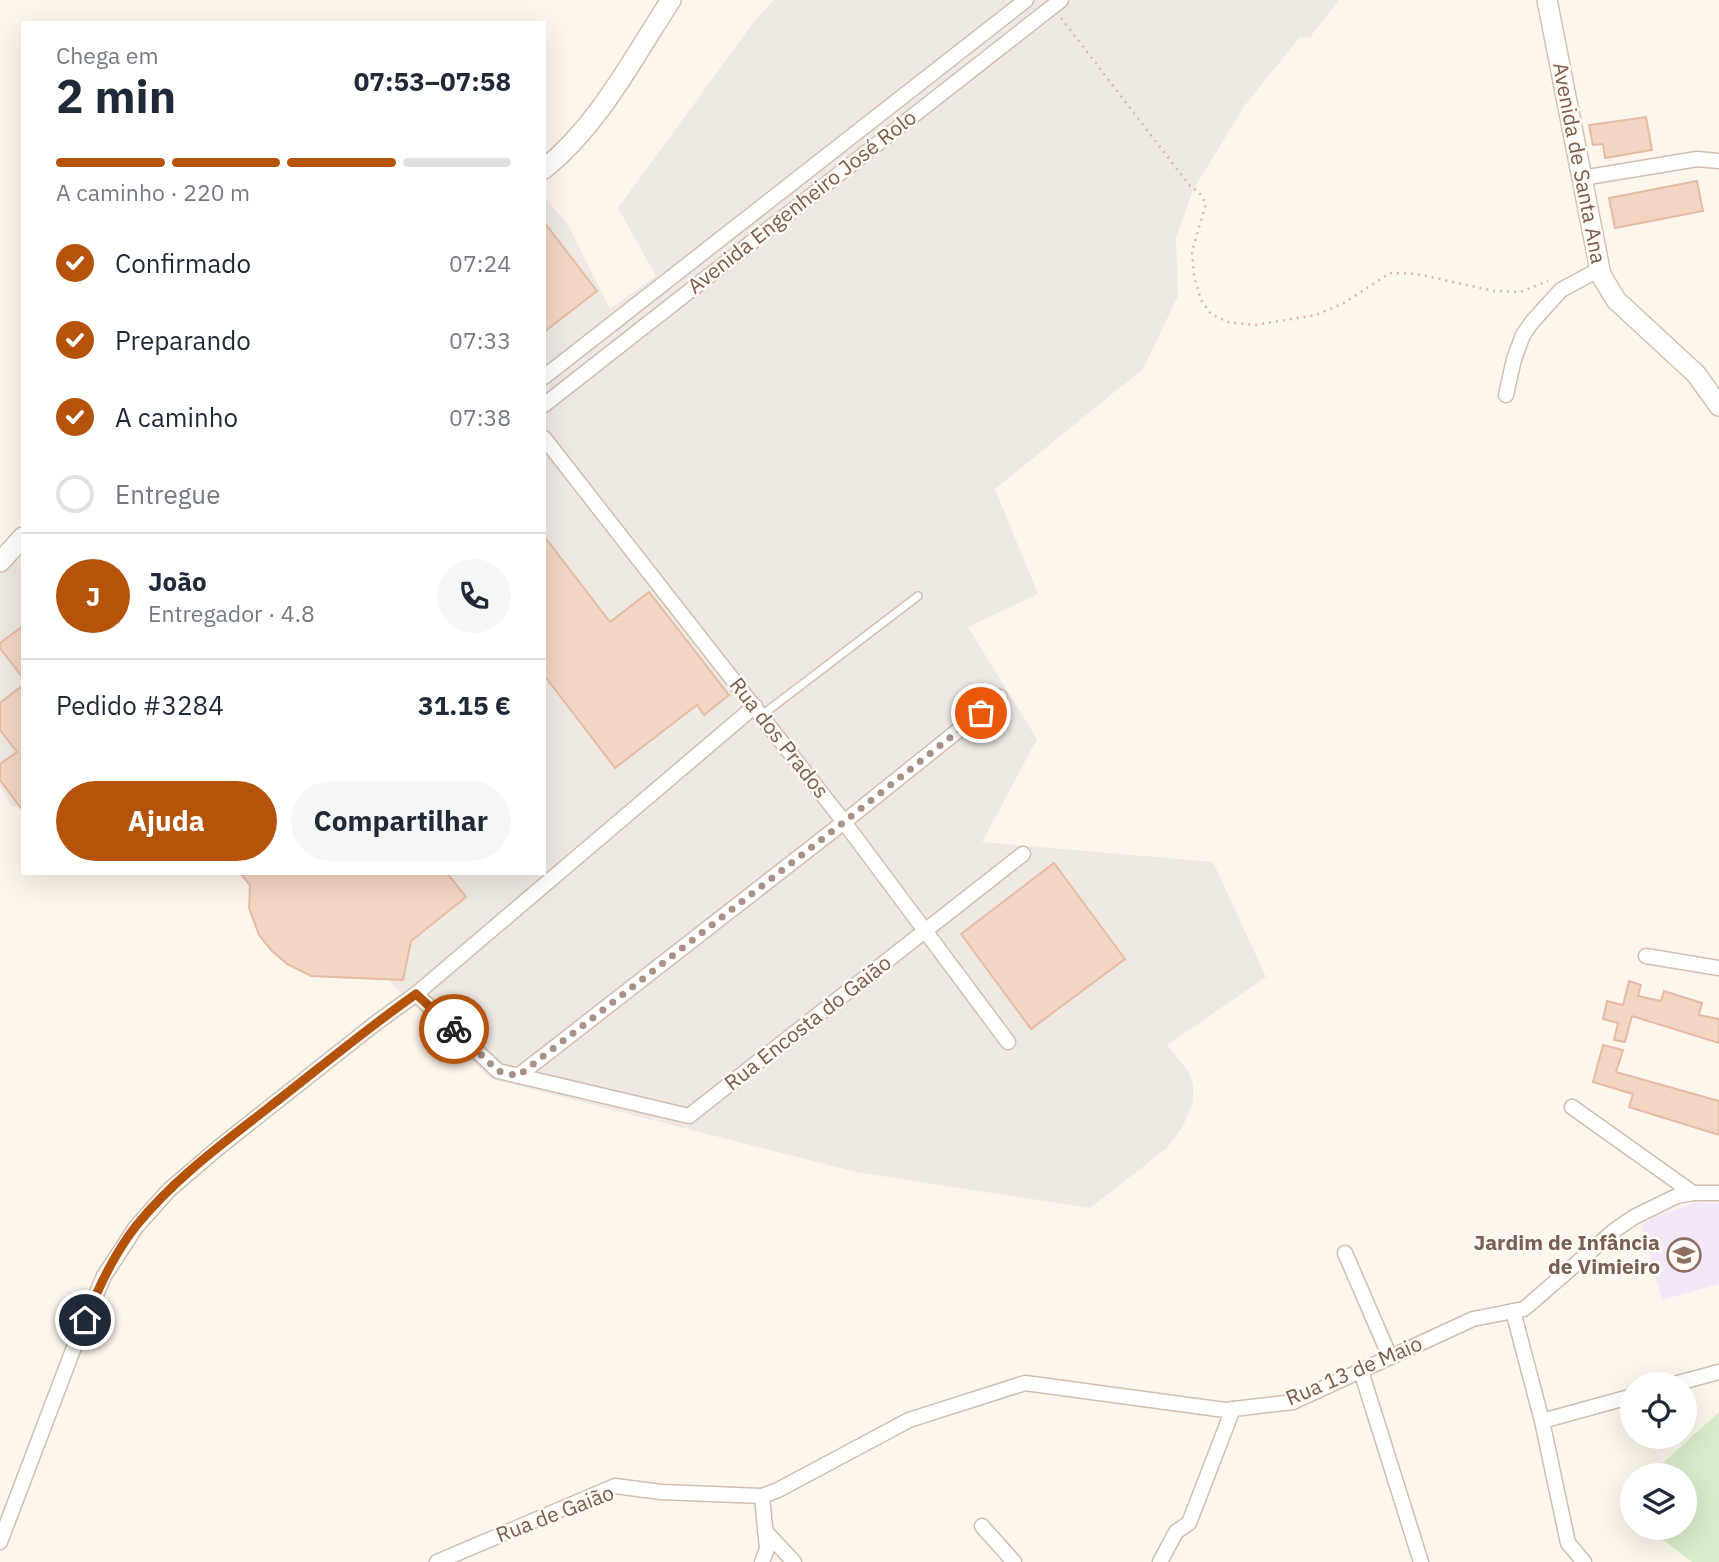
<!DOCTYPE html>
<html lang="pt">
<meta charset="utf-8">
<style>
:root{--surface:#fff;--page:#f6f6f7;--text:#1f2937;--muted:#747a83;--line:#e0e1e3;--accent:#b45309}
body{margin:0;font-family:"IBM Plex Sans",sans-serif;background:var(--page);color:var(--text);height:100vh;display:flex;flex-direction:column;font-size:26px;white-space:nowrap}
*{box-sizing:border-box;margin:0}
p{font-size:23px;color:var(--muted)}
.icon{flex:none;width:38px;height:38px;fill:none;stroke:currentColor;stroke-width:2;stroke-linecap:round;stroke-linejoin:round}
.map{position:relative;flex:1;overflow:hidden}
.sheet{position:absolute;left:21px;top:21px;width:525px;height:854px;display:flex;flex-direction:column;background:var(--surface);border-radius:0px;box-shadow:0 7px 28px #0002}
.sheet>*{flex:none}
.buttons{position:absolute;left:1620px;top:1372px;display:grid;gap:14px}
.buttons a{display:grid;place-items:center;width:77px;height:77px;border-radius:50%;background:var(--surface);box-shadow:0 7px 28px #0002;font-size:35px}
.pin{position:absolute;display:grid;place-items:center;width:60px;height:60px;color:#fff;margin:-30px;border:4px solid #fff;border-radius:50%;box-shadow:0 2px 7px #0007}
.courier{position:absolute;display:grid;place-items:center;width:70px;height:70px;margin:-35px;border:5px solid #b45309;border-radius:50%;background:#fff;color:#222;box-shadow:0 2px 9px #0007}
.overview em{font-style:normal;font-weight:700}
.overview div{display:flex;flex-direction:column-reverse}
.overview{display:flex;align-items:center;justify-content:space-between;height:119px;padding:0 35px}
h1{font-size:46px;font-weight:700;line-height:52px}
.bar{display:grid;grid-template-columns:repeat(4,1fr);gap:10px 7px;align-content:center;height:84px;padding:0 35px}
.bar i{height:9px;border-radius:5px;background:var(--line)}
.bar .selected{background:var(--accent)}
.bar p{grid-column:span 4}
.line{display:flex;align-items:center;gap:18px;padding:0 35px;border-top:2px solid var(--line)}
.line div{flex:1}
.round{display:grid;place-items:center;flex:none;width:74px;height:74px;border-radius:37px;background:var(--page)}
ol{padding:0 35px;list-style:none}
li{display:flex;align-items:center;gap:21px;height:77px}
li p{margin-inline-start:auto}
li .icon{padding:7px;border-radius:50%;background:var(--accent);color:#fff;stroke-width:4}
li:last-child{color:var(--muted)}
li i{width:38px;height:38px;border:4px solid var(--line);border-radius:50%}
.primary-button{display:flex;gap:14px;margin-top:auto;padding:14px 35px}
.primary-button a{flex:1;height:80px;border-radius:42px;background:var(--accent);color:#fff;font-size:28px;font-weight:700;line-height:80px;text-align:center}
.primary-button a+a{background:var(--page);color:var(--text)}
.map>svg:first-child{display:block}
.industrial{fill:#efe9e4}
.education{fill:#f3e8fa}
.green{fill:#d8ecc9}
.building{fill:#f3d5c3;stroke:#e6bba3;stroke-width:2}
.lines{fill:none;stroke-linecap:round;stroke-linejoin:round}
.lane-casing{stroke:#d1beb0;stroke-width:10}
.street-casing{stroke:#d1beb0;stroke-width:17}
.secondary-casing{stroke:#d6c0b0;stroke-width:22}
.path{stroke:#d9b8a5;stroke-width:2.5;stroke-dasharray:2 5;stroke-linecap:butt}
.lane{stroke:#fff;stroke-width:7}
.street{stroke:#fff;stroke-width:14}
.secondary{stroke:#fff;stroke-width:19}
.done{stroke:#a89285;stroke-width:7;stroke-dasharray:0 12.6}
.route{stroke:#b45309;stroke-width:9}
.labels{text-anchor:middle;stroke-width:5;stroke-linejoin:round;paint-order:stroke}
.street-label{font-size:21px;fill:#7a5c4d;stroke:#fffaf3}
.education-label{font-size:21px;font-weight:bold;fill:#785e54;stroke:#fffaf3;text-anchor:end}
</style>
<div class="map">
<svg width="1719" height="1562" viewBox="0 0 1719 1562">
<rect width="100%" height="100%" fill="#fdf6ec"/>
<g class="industrial">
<polygon points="774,0 1339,0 1310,37 1300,37 1245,105 1193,190 1176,238 1178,296 1143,369 995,489 1038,594 968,627 1037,739 982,842 1213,862 1266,977 1167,1045 1188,1071 1193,1084 1193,1102 1183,1126 1167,1148 1090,1208 856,1172 491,1079 386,978 346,979 311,976 291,966 271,950 259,935 249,908 250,885 240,873 544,873 544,196 568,225 610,309 656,276 618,208 756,19"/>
<polygon points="23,549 23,809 12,806 0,787 0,575"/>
</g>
<polygon class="education" points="1696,1202 1719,1203 1719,1284 1662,1300 1641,1225 1660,1215"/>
<polygon class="green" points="1719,1412 1719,1562 1692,1562 1648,1528 1685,1528 1685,1475 1650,1475"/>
<g class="building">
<polygon points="1646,117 1652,150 1605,158 1603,144 1593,145 1589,125"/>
<polygon points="1697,181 1703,211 1615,228 1609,198"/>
<polygon points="544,222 597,291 544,332"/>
<polygon points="544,536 610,622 649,592 729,695 704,715 697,705 615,768 544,675"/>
<polygon points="23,626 23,678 0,648 0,643"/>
<polygon points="23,685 23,811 0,780 0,764 17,752 0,730 0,703"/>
<polygon points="1054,863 1125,959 1031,1029 961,934"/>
<polygon points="240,873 447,873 466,897 411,941 403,980 311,976 287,964 271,950 259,935 249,908 250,885"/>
<polygon points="1629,981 1641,985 1638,996 1661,1001 1664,991 1702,1003 1699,1015 1719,1019 1719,1043 1632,1016 1625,1042 1614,1040 1618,1023 1603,1019 1607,1001 1623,1005"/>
<polygon points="1603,1045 1623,1050 1616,1072 1719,1101 1719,1135 1629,1107 1633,1094 1593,1082"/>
</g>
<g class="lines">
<defs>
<polyline id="lane" points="762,715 918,596"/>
<g id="street">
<polyline points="1582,178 1697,159 1719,161"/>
<polyline points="544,377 1026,0"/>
<polyline points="1506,395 1514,359 1523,335 1532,322 1561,290 1600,269"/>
<polyline points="544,405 1061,0"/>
<polyline points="544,438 844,822 1008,1042"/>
<polyline points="1646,956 1719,968"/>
<polyline points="416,994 498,1071 689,1116 1023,854"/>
<polyline points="518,1076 844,822 1000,697"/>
<polyline points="1572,1107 1693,1193"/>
<polyline points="1345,1253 1390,1357"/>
<polyline points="1513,1311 1542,1421 1568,1543 1584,1562"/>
<polyline points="1361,1371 1421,1562"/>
<polyline points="1674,1384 1719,1372"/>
<polyline points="1542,1421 1633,1396"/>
<polyline points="982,1526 1014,1562"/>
<polyline points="765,1531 794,1562"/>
<polyline points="0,1542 76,1342 104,1276 136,1227 169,1190 218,1148 376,1023 416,994 755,706"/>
<polyline points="437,1562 615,1486 661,1492 762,1496 778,1490 909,1420 1025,1383 1225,1410 1293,1402 1473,1319 1524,1309 1615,1230 1634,1217 1677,1196 1693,1193 1719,1193"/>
<polyline points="762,1562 767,1549 762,1496"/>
<polyline points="1160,1562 1176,1532 1189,1523 1233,1409"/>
</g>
<g id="secondary">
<polyline points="1547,0 1601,275 1616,300 1696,374 1719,406"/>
<path d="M544,169c55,-44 89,-111 127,-169"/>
<polyline points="0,562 23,537"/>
</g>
</defs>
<use href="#lane" class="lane-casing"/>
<use href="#street" class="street-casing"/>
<use href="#secondary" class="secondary-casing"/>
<polyline class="path" points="1061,18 1190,186 1199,192 1206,204 1192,251 1194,276 1201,300 1211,314 1228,322 1255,325 1316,315 1344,303 1390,273 1417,274 1494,291 1520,292 1548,281"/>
<use href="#lane" class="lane"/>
<use href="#street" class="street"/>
<use href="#secondary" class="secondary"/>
</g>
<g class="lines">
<polyline class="done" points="454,1029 498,1071 518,1076 844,822 981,713"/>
<path class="route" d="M85,1320c14,-33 29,-66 51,-94 37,-46 86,-82 132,-118 49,-38 97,-78 148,-114l38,35"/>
</g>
<defs>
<symbol id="school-ring" viewBox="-11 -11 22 22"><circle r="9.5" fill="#fffaf3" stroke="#8d6e63" stroke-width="1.5"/><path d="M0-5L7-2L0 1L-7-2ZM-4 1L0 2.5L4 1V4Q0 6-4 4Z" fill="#8d6e63"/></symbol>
</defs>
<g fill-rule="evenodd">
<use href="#school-ring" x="1665" y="1236" width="38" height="38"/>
</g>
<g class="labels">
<g class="street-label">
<text transform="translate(1579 163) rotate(79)" y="7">Avenida de Santa Ana</text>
<text transform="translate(802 202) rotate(-38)" y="7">Avenida Engenheiro José Rolo</text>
<text transform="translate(779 738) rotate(52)" y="7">Rua dos Prados</text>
<text transform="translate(808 1023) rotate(-38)" y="7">Rua Encosta do Gaião</text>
<text transform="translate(1354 1371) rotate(-23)" y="7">Rua 13 de Maio</text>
<text transform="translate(555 1514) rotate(-21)" y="7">Rua de Gaião</text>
</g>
<g class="education-label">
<text x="1660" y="1250">Jardim de Infância<tspan x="1660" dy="24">de Vimieiro</tspan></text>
</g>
</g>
</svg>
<div class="buttons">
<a><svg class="icon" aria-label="locate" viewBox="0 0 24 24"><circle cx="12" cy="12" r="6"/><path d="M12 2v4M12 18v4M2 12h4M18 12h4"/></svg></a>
<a><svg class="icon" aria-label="layers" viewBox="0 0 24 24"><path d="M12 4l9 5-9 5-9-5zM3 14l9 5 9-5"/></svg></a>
</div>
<div class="pin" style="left:981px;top:713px;background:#ea580c"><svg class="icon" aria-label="bag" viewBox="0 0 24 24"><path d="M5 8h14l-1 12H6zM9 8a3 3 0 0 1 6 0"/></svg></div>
<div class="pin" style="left:85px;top:1320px;background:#1f2937"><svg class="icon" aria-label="home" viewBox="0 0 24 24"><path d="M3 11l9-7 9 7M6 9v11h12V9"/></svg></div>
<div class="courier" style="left:454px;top:1029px"><svg class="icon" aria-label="bike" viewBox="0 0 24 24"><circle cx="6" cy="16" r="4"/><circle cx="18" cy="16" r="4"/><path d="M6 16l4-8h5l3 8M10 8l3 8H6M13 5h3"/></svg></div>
<section class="sheet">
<div class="overview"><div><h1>2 min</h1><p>Chega em</p></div><em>07:53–07:58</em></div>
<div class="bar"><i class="selected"></i><i class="selected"></i><i class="selected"></i><i></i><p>A caminho · 220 m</p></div>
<ol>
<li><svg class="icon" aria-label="check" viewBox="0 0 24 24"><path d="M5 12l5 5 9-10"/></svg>Confirmado<p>07:24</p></li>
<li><svg class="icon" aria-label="check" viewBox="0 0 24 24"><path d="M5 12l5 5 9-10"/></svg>Preparando<p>07:33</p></li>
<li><svg class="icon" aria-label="check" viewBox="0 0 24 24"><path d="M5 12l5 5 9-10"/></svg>A caminho<p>07:38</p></li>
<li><i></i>Entregue</li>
</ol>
<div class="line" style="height:126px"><b class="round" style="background:var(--accent);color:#fff">J</b><div><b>João</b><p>Entregador · 4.8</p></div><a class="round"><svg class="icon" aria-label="phone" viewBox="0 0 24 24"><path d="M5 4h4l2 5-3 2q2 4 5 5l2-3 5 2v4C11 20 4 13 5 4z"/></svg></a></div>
<div class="line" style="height:91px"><div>Pedido #3284</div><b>31.15 €</b></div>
<div class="primary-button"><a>Ajuda</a><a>Compartilhar</a></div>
</section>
</div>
